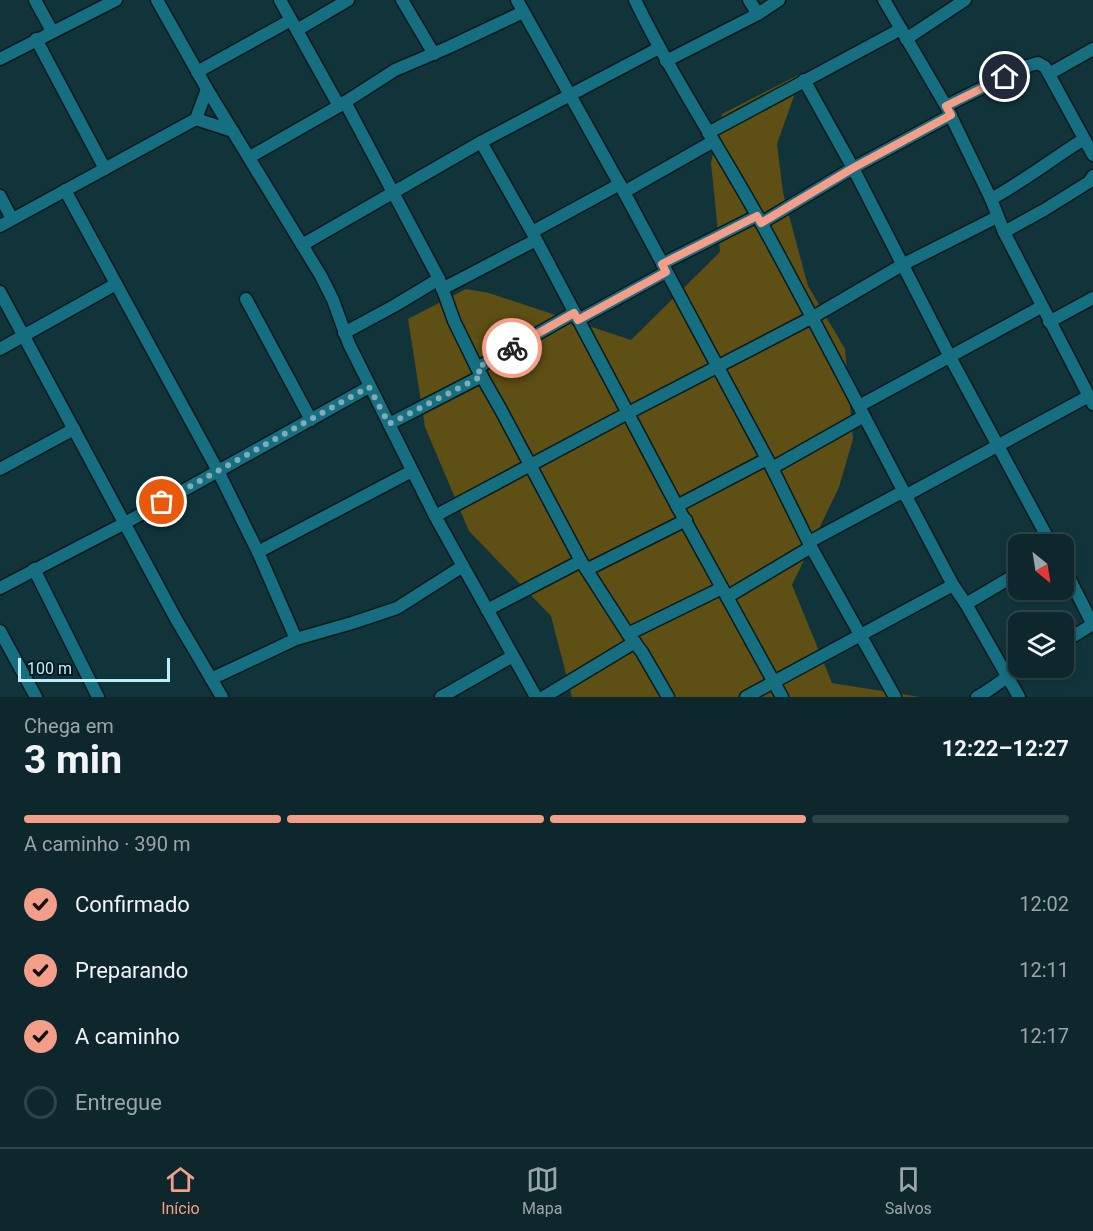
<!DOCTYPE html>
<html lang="pt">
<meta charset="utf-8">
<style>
:root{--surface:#0d272c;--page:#162f34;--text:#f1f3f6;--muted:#9aa5a9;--line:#2d4448;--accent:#f49e89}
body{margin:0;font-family:Roboto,sans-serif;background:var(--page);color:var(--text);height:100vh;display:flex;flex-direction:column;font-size:22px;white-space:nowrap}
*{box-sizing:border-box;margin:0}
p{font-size:20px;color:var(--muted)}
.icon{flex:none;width:33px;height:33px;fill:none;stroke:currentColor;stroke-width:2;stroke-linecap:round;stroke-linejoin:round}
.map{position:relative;height:697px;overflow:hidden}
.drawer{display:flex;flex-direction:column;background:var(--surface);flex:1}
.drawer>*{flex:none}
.needle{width:39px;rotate:150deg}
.buttons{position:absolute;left:1008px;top:534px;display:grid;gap:12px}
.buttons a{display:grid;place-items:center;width:66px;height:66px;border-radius:12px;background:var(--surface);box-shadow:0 3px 9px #0003,0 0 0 2px var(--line);font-size:30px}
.scale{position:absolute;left:18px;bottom:15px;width:152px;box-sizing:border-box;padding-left:6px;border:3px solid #bdedf9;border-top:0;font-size:16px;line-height:21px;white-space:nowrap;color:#bdedf9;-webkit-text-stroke:4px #031a1f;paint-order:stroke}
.pin{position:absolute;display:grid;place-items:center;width:51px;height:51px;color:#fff;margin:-26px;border:3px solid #fff;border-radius:50%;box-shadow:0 2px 6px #0007}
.courier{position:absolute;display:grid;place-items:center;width:60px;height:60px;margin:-30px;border:4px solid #f49e89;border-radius:50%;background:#fff;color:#222;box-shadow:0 2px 8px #0007}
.headline em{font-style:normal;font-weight:700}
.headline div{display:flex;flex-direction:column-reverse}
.headline{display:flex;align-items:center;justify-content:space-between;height:102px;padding:0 24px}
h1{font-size:39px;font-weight:700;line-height:45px}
.bar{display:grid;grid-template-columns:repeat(4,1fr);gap:9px 6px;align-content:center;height:72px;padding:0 24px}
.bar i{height:8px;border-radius:4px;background:var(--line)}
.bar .on{background:var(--accent)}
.bar p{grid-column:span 4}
ol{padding:0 24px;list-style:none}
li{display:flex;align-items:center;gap:18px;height:66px}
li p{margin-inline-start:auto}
li .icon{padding:6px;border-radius:50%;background:var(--accent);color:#111;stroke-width:4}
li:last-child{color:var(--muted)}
li i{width:33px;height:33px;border:3px solid var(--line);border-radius:50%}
.tabs{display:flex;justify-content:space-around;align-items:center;height:84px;border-top:2px solid var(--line);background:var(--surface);font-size:16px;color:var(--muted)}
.tabs a{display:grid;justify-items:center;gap:3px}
.tabs .on{color:var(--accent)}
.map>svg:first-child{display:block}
.green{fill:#5e4f14}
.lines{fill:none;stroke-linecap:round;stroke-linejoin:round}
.street-casing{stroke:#0b191c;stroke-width:15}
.street{stroke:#156f81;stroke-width:12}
.done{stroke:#81acb6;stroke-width:6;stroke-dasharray:0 10.8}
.route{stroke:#f49e89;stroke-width:8}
</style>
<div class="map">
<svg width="1093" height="697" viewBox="0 0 1093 697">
<rect width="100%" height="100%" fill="#11343b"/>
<polygon class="green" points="802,73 777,144 783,193 808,286 845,349 853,439 839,487 792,585 832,683 920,697 572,697 551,616 469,531 425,427 408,319 466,289 489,293 631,340 720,252 711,163 722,114"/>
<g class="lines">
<defs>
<g id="street">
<polyline points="35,0 52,31"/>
<polyline points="157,0 207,89 321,276 333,300 349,344 435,516 536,697"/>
<polyline points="280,0 339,106"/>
<polyline points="402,0 434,54"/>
<polyline points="517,0 624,192 772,468 811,547 895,697"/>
<path d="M635,0c38,78 86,150 128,226 65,119 126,239 190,359l13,19 53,93"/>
<polyline points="749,0 758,14"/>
<polyline points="884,0 946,106 991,199 1004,232 1093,404"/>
<polyline points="297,30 348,0"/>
<polyline points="36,39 105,169"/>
<polyline points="906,39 965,0"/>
<polyline points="0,59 116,0"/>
<polyline points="666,61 758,14 779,0"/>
<polyline points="197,72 291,20"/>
<polyline points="1049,74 1093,49"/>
<polyline points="804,80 853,168 950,357 1051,544"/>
<polyline points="345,102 439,279 454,321 477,368 501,410 581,561 628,634 642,652 668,697"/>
<polyline points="946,106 1024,67 1038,63 1045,67 1093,155"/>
<polyline points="196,119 233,131"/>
<polyline points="708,133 901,29"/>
<polyline points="481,142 532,232 677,506 782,697"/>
<polyline points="250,157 339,106 395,70 449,47 523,12"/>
<polyline points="65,190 218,471 258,552 296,639"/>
<polyline points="624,192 712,142"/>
<polyline points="0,196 12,219"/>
<path d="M991,199c33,-18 61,-40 93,-60"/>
<polyline points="761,223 853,168 951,115"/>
<polyline points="0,226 196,119 207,89"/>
<polyline points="532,232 620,184"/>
<polyline points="1004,232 1044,210 1089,182 1093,176"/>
<polyline points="302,245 481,142 659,48"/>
<polyline points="662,264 757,216"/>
<polyline points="442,289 536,240"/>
<polyline points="0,292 176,619 222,697"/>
<polyline points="246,299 311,420"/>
<polyline points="578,320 666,272"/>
<polyline points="1049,322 1093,298"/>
<polyline points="344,333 394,306 439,279"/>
<polyline points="0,349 116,284"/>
<polyline points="477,368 574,313"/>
<polyline points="859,406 1041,307"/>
<polyline points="389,424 482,376"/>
<polyline points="772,468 864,416"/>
<polyline points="0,469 74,429"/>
<polyline points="905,496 1089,396"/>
<polyline points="677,506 767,459"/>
<polyline points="435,516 628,413 813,317 902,265 997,217"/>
<polyline points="809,542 902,492"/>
<polyline points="258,552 412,471"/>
<polyline points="1064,568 1093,625"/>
<polyline points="34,569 98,697"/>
<polyline points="588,569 686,520"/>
<polyline points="0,588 125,523 369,387"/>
<polyline points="727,597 811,547"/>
<polyline points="966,604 1010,578"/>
<polyline points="487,610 581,561"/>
<polyline points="0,631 36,697"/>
<polyline points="628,634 722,588"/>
<polyline points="1064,642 1093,624"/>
<polyline points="211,679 296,639 352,623 397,608 463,566"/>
<polyline points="441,697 513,656"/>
<polyline points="544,697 635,642"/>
<polyline points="746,697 953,585"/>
<path d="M977,697c16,-8 28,-20 44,-29"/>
</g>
</defs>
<use href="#street" class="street-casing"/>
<use href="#street" class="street"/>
</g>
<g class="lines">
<polyline class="done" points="162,502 369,387 389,424 482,376 477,368 512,348"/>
<polyline class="route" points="512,348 574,313 578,320 666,272 662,264 757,216 761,223 853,168 951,115 946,106 1005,77"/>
</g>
</svg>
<div class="buttons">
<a><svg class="needle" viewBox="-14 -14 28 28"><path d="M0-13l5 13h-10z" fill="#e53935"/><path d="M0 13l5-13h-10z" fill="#9aa5a9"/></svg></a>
<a><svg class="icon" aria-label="layers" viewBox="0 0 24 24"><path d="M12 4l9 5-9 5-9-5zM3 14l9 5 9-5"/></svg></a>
</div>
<div class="scale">100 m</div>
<div class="pin" style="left:162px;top:502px;background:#ea580c"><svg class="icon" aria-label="bag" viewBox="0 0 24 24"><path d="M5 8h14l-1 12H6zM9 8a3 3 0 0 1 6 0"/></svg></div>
<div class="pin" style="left:1005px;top:77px;background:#1f2937"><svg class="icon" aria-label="home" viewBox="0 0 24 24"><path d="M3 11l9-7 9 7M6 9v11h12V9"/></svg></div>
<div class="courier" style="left:512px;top:348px"><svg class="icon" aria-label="bike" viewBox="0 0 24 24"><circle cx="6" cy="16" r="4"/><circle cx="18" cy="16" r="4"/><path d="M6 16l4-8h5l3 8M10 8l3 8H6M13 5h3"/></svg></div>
</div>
<section class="drawer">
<div class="headline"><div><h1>3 min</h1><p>Chega em</p></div><em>12:22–12:27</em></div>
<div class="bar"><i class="on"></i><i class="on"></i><i class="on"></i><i></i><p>A caminho · 390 m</p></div>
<ol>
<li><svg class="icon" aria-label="check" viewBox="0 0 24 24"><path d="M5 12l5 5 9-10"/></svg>Confirmado<p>12:02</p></li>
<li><svg class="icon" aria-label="check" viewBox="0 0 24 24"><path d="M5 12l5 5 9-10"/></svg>Preparando<p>12:11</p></li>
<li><svg class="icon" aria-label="check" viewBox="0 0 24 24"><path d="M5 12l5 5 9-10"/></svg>A caminho<p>12:17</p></li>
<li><i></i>Entregue</li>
</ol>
</section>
<nav class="tabs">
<a class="on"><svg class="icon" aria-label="home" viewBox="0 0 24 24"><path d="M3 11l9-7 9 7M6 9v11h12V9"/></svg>Início</a>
<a><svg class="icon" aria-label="map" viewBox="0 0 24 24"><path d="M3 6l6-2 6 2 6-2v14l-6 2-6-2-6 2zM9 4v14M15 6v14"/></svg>Mapa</a>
<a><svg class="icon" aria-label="saved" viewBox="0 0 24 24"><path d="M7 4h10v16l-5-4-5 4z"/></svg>Salvos</a>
</nav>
